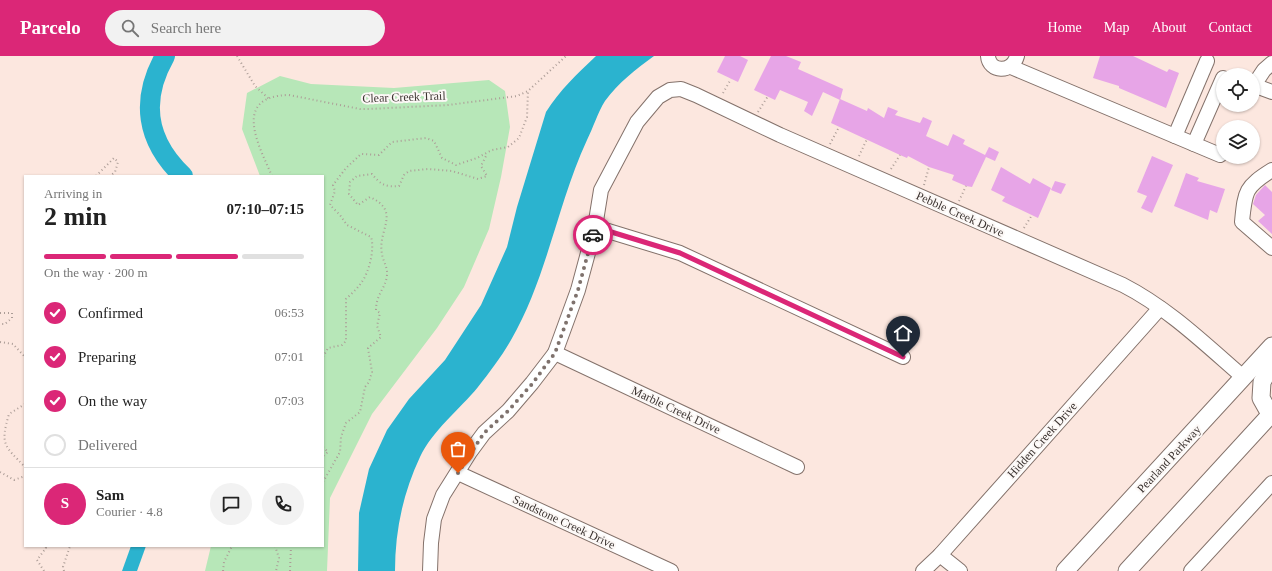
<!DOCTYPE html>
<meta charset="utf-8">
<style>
:root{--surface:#fff;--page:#f2f2f2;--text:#222;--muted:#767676;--line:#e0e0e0;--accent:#db2777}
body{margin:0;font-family:Georgia,serif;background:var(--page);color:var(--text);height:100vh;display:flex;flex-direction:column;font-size:15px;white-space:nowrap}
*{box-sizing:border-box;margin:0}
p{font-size:13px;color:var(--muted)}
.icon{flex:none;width:22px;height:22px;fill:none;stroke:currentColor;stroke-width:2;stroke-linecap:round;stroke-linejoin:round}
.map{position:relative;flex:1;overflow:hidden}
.drawer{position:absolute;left:24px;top:119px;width:300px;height:372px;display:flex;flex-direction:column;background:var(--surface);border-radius:0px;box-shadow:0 1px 3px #0004}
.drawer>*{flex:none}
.buttons{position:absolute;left:1216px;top:12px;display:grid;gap:8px}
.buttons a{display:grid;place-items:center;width:44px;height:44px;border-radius:50%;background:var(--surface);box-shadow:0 1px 3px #0004;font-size:20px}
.pin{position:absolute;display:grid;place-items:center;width:34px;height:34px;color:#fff;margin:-41px -17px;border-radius:50% 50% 50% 0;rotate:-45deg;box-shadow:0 0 4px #0007}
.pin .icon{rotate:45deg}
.courier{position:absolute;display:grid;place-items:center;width:40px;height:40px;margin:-20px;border:3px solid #db2777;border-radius:50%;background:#fff;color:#222;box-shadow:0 1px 5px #0007}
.summary em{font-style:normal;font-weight:800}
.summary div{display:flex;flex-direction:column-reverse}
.summary{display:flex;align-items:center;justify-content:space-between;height:68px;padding:0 20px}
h1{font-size:26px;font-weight:800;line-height:30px}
.bar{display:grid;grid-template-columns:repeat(4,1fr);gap:6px 4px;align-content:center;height:48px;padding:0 20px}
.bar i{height:5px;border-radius:3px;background:var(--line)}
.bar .on{background:var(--accent)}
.bar p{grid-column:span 4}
.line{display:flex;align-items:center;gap:10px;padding:0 20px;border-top:1px solid var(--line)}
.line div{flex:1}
.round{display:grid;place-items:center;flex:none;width:42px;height:42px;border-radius:21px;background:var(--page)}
ol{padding:0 20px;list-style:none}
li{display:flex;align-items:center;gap:12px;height:44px}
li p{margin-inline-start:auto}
li .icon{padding:4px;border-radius:50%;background:var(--accent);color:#fff;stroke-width:4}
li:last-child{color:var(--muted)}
li i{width:22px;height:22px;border:2px solid var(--line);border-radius:50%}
header{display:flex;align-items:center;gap:24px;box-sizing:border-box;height:56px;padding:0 20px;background:var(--accent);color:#fff}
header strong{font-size:19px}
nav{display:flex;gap:22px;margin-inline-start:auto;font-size:14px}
.search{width:280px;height:36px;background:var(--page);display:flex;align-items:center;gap:10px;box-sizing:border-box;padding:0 14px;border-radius:22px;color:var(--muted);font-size:15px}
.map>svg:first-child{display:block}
.green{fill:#b7e7b8}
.water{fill:#2bb3cf}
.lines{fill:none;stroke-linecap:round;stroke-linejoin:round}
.river{stroke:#2bb3cf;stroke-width:20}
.building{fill:#e7a5e7}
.minor-casing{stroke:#84726b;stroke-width:16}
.major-casing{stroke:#84726b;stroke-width:19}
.path{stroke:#ac9d97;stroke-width:2;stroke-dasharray:1 3;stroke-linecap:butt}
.minor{stroke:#fff;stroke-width:14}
.major{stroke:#fff;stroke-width:17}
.done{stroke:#7f726d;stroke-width:4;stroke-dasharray:0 7.2}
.route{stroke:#db2777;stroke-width:5}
.labels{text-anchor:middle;stroke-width:4;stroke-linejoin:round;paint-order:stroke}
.street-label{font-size:12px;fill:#3b3330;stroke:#fcf8f6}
</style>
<header>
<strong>Parcelo</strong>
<div class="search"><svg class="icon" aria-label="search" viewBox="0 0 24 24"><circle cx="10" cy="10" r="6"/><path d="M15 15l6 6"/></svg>Search here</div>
<nav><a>Home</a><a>Map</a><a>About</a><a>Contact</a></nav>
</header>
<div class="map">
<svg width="1272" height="515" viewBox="0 0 1272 515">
<rect width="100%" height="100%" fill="#fce7df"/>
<polygon class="green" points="280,20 311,28 394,32 489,24 505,35 510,71 501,121 489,173 464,231 437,272 372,358 330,442 327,515 205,515 211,490 323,490 323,120 260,120 242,73 247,37"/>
<g class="water">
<path d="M596,0h58c-18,13 -36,27 -49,45 -7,11 -12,27 -18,39 -30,65 -40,138 -76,200 -9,16 -22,33 -33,47 -18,22 -46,44 -58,70 -17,36 -25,74 -25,114h-37l1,-58 10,-44 18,-39 22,-31 36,-39 36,-55 26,-58 10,-40 29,-95c14,-22 31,-38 50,-56z"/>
<polygon points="131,490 146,490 137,515 122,515"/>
</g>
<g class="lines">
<path class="river" d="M165,0c-25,44 -19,85 18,120"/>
</g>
<g class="building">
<polygon points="725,0 740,0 748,4 738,26 717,16"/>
<polygon points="771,0 786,0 801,6 798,13 843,33 840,44 823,36 812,60 804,55 808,46 780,34 775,44 754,34"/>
<polygon points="1100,0 1133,0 1167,16 1169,13 1179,17 1166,52 1119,32 1119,30 1093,22"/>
<polygon points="840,43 867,55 868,52 884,62 888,51 898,55 895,59 920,67 923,61 932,65 926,80 948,90 953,78 965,84 963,88 985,99 989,91 999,96 995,105 986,101 972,131 966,130 952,124 954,119 929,111 908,100 907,102 900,99 831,67"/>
<polygon points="1152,100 1173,109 1152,157 1141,152 1147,140 1137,136"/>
<polygon points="1001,111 1030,128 1033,122 1051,132 1038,162 1002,145 1005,141 991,134"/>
<polygon points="1186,117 1199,122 1197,125 1225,133 1217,157 1210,154 1208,164 1174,150"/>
<polygon points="1055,125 1066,128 1061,138 1051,134"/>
<polygon points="1265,129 1272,136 1272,178 1258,165 1265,159 1253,148 1256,139"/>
</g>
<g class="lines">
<defs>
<g id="minor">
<path d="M988,0c1,16 24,18 29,0"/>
<polyline points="1011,11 1220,99"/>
<polyline points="1253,29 1272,36"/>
<polyline points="1254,29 1264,14 1272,7"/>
<polyline points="1175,80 1207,5"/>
<polyline points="1194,88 1223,22"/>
<path d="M1272,114c-27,17 -27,21 -30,52l30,26"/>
<polyline points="595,171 680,197 903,301"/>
<polyline points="555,297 797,411"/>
<polyline points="458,417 671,515"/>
<polyline points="940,499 960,515"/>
<path d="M430,515l1,-28 3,-24 9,-24 27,-43 14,-19 24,-22 24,-28 23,-30 23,-63 17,-63 6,-37 36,-68 21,-25 12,-7 11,-1 15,6 84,40 343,150c45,23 82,59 120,92"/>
<polyline points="923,515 940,499 1160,252"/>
<polyline points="1191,515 1272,427"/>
</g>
<g id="major">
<polyline points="1270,358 1261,342 1262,326 1272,308"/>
<polyline points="1065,515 1272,290"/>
<polyline points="1127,515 1272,357"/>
</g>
</defs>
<use href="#minor" class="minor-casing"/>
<use href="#major" class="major-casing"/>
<g class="path">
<polyline points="237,0 255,30 269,43"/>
<polyline points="723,37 731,23"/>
<polyline points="758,56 768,40"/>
<polyline points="830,88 839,71"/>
<polyline points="859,100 867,83"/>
<polyline points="891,113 900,99"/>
<polyline points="96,120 114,102 118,106 115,116 110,120"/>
<path d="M272,120c-13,-30 -41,-80 17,-81l71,14h9l79,-4 69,-9 11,-5 38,-35"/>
<polyline points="924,129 929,111"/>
<polyline points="959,145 966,130"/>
<polyline points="1024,172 1032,159"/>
<polyline points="0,257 12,257 12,262 5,268 0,268"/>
<polyline points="0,286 13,288 25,301"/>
<path d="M323,301l5,-9 14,-3 4,-4v-42c5,-5 11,-10 15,-16 8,-10 14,-34 10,-46l-24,-12 -7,-10 -10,-10 5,-14 -2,-6 13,-17 15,-14 18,1 13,-13 34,-4 8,3 8,17 14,7 21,-7 15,-8 16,-3 11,-9 8,-21 1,-26"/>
<path d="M25,348l-16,10c-9,31 -5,31 16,53"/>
<polyline points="323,391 328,396 323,400"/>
<polyline points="0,416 14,424 25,420"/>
<path d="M323,426l17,-30 1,-15 5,-14 14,-11 5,-25 4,-5 3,-10 -4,-24 13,-11 -4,-11 3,-13 -4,-3c0,-16 10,-22 11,-35 1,-7 -4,-14 -5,-21 -5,-24 20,-42 -12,-57l-12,8 -9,-11 1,-12 7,-6 15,-2c9,11 13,13 27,12l5,-11 5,-4 19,-2 24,2 26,8 9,-3 -6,-10 6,-12"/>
<polyline points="275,490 279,502 276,515"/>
<polyline points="44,515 37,504 46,492 45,490"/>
<polyline points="64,515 63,511 70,490"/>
<polyline points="223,515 224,506 232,490"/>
<polyline points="290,515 291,490"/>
</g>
<use href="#minor" class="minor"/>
<use href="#major" class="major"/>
</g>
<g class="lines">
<polyline class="done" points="458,417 484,377 508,355 532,328 555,297 578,234 593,179"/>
<polyline class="route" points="593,179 595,171 680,197 903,301"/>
</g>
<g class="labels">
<g class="street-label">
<text transform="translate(404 41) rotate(-2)" y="4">Clear Creek Trail</text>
<text transform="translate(960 158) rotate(24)" y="4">Pebble Creek Drive</text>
<text transform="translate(676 354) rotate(25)" y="4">Marble Creek Drive</text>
<text transform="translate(1042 384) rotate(-48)" y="4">Hidden Creek Drive</text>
<text transform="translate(1169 403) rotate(-47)" y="4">Pearland Parkway</text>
<text transform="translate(564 466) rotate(25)" y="4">Sandstone Creek Drive</text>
</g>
</g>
</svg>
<div class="buttons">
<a><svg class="icon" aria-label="locate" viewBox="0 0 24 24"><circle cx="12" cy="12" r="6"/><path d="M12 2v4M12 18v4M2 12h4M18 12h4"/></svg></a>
<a><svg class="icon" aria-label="layers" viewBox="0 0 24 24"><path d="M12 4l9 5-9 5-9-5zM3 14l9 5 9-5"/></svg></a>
</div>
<div class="pin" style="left:458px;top:417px;background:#ea580c"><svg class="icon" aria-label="bag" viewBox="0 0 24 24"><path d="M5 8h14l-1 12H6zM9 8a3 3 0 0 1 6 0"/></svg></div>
<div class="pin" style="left:903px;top:301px;background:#1f2937"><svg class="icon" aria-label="home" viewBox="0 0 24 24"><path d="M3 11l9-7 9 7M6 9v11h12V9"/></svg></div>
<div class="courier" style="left:593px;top:179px"><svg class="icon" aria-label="car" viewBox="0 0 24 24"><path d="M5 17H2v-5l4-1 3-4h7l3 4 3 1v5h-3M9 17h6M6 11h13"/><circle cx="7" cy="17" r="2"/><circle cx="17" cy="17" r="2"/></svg></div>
<section class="drawer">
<div class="summary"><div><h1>2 min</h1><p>Arriving in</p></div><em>07:10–07:15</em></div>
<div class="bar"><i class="on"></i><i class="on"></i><i class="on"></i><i></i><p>On the way · 200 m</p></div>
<ol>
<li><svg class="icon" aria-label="check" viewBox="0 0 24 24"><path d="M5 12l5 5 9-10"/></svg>Confirmed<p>06:53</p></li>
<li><svg class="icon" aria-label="check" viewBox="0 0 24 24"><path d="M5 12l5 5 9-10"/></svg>Preparing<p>07:01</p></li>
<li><svg class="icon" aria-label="check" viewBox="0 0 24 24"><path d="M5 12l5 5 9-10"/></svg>On the way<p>07:03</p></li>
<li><i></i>Delivered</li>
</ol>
<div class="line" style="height:72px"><b class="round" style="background:var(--accent);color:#fff">S</b><div><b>Sam</b><p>Courier · 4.8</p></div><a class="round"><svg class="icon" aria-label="chat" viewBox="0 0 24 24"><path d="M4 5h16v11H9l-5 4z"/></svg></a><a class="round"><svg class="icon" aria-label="phone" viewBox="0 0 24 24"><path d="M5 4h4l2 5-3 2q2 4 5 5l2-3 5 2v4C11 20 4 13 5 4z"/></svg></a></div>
</section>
</div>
